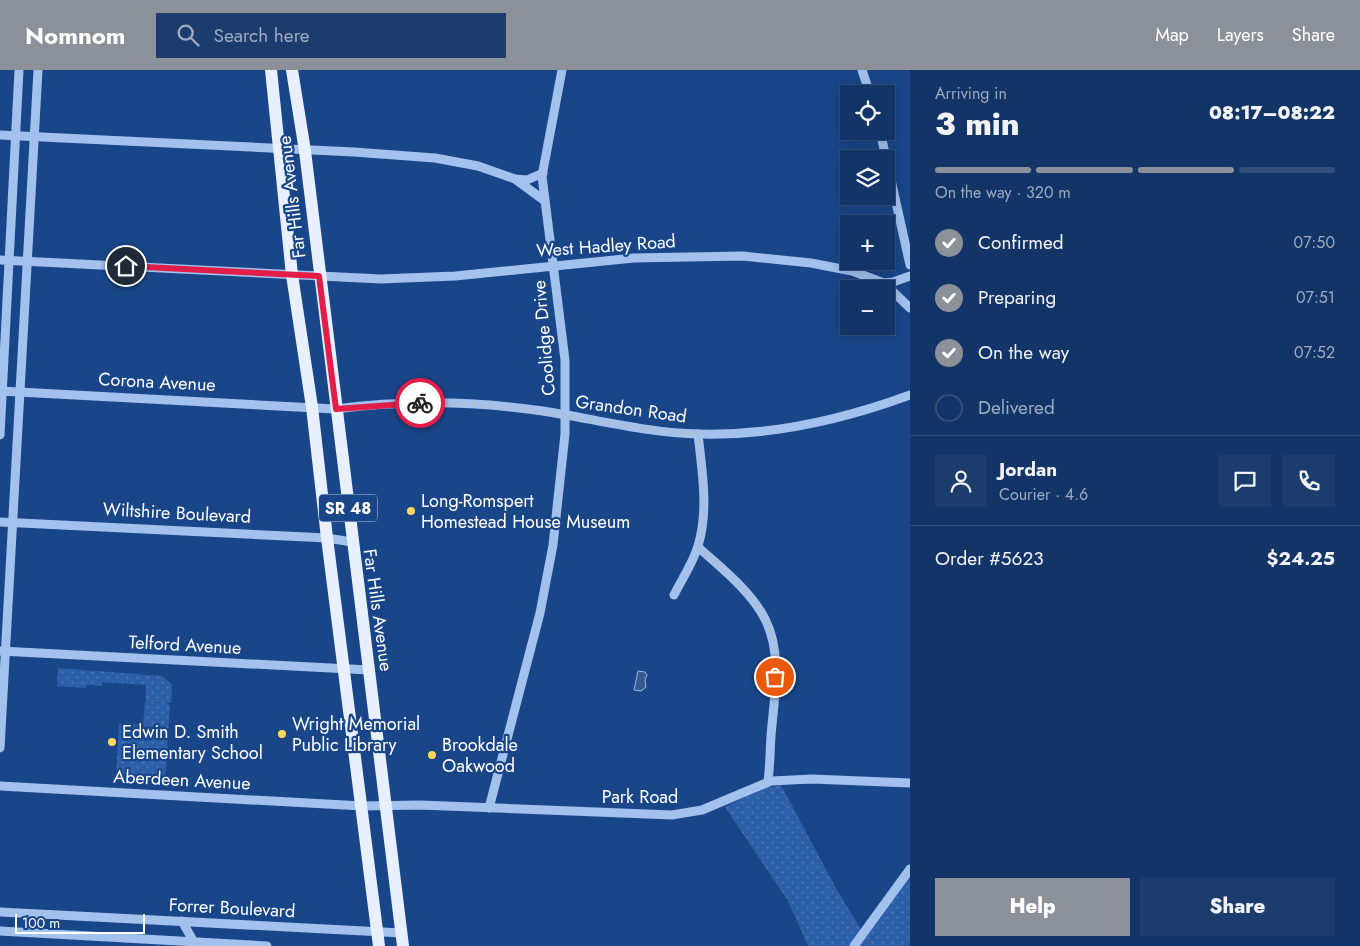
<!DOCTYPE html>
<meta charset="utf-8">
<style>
:root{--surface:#133467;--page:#1c3c6d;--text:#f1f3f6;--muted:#9daac0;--line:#324f7b;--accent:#8c9099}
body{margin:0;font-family:Jost,sans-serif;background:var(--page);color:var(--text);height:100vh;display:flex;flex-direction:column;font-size:19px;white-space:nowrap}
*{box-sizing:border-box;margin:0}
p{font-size:16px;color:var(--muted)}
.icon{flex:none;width:28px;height:28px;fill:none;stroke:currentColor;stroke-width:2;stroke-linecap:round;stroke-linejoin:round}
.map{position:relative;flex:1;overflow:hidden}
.drawer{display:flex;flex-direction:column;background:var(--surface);width:450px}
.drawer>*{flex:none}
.controls{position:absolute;left:840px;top:15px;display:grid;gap:10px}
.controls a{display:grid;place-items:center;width:55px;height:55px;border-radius:0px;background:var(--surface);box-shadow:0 2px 12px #0003,0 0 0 1px var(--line);font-size:25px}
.scale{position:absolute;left:15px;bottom:12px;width:130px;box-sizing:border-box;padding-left:5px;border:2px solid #fff;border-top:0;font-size:14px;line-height:18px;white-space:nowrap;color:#fff;-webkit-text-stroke:4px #194689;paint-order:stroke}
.pin{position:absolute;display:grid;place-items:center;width:42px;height:42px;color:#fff;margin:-21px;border:2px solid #fff;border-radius:50%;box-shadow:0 1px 5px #0007}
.courier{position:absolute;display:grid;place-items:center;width:50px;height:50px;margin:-25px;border:4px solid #e11d48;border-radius:50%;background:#fff;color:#222;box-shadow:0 1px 6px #0007}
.summary em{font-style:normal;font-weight:800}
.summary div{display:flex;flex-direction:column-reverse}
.summary{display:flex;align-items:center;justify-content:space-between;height:85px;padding:0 25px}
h1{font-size:32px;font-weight:800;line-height:38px}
.bar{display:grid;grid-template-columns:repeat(4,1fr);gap:8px 5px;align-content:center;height:60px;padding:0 25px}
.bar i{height:6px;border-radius:4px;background:var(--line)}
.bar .on{background:var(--accent)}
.bar p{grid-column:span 4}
.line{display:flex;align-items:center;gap:12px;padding:0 25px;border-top:1px solid var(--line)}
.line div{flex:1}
.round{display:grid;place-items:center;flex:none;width:52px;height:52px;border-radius:0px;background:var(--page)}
ol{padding:0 25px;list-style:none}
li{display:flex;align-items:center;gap:15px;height:55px}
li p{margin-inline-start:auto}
li .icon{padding:5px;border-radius:50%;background:var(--accent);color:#fff;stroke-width:4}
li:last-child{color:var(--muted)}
li i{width:28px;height:28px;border:2px solid var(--line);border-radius:50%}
.button{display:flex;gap:10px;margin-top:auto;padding:10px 25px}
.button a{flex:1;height:58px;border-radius:0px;background:var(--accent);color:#fff;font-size:20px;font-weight:800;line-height:58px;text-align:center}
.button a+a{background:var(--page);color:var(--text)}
header{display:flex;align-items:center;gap:30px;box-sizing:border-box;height:70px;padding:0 25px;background:var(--accent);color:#fff}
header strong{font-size:24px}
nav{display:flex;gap:28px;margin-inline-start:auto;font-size:18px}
.search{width:350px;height:45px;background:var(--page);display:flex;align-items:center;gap:12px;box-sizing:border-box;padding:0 18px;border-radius:0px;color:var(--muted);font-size:19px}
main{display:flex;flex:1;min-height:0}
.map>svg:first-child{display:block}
.park{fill:url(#park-dots)}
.water{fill:#395a8c;stroke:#95bcf0}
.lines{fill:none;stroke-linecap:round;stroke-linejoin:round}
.minor{stroke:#a2c1ed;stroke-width:9}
.major{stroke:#e8f0ff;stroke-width:12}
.done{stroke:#aebed6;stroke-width:5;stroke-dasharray:0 9}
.route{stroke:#e11d48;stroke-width:6}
.poi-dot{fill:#ffd65e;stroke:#194689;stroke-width:2}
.labels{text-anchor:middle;stroke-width:4.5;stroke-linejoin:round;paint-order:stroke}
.shield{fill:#194689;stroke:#bac8dc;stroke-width:1}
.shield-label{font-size:16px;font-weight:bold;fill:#fff}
.street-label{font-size:18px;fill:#fff;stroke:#194689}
.poi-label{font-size:18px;fill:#fff;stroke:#194689;text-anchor:start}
</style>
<header>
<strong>Nomnom</strong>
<div class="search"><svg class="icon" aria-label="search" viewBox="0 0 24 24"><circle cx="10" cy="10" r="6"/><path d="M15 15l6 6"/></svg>Search here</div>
<nav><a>Map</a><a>Layers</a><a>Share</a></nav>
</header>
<main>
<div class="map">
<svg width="910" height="876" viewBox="0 0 910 876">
<defs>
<pattern id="park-dots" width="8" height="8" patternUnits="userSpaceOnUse" patternTransform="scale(1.25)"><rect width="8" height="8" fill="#2c5fa7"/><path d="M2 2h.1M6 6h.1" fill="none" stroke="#4c77b4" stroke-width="1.8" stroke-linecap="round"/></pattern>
</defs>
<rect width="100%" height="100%" fill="#194689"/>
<g class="park">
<polygon points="58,598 162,606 172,614 171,633 146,632 146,615 102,612 102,616 87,615 86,618 57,616"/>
<polygon points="145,632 168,633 170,637 165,713 116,711 119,653 143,655"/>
<polygon points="781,715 837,820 861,859 850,876 808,876 788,831 725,737 761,719"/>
<polygon points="910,805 910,876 858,876"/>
</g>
<polygon class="water" points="638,601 645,602 647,605 645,610 646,617 641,621 634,620"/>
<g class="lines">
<g class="minor">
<polyline points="862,0 870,24"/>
<polyline points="880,61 910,195"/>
<polyline points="0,65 354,82 435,88 478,96 515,109 545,131"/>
<polyline points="515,109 527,110 543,103"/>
<polyline points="0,190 381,209 455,206 634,188 743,186 811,193 852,201 884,213 910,238"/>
<polyline points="884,213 893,212 910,206"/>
<path d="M0,321l335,18c70,-9 139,-8 208,2 52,8 103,22 157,23 73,2 142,-14 210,-39"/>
<polyline points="0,365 19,0"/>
<polyline points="0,452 327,468 352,472"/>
<path d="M698,477c23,21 53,44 67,72 18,35 9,79 6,117 -1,15 -1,30 -3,45"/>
<path d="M674,525c8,-16 19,-32 24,-49 11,-36 4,-75 0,-112"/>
<polyline points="0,581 369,600"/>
<polyline points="0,678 38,0"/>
<polyline points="0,716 362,736 420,735 672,745 702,740 771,711 812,709 910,713"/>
<polyline points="489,738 540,543 553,475 565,364 565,290 542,106 562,0"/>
<polyline points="0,842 402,863"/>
<polyline points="182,851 196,876"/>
<polyline points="0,861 267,876"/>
<polyline points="854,876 910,799"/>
</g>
<g class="major">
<polyline points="271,0 292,205 312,337 327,468 379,876"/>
<polyline points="292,0 305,81 403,876"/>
</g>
</g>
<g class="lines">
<path class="done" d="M420,333c94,-2 184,25 278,31l6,68 -6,45c28,27 68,55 76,96 2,11 1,23 1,34"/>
<polyline class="route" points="126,196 319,206 336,339 420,333"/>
</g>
<g class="poi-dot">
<circle cx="411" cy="441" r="5"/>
<circle cx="282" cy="664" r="5"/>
<circle cx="112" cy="672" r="5"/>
<circle cx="432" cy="685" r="5"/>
</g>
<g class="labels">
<rect class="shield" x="319" y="424.5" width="58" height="27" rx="4"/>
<g class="shield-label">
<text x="348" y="444">SR 48</text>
</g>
<g class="street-label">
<text transform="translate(292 127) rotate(-97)" y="6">Far Hills Avenue</text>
<text transform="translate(606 176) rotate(-4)" y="6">West Hadley Road</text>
<text transform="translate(544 268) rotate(-95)" y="6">Coolidge Drive</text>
<text transform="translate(157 312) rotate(3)" y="6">Corona Avenue</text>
<text transform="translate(631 339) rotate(8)" y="6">Grandon Road</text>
<text transform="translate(177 443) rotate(3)" y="6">Wiltshire Boulevard</text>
<text transform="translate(378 540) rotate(82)" y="6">Far Hills Avenue</text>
<text transform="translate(185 575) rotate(3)" y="6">Telford Avenue</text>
<text transform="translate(182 710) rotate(3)" y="6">Aberdeen Avenue</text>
<text x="640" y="733">Park Road</text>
<text transform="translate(232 838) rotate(3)" y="6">Forrer Boulevard</text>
</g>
<g class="poi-label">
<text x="421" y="437">Long-Romspert<tspan x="421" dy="21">Homestead House Museum</tspan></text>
<text x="292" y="660">Wright Memorial<tspan x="292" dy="21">Public Library</tspan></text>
<text x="122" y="668">Edwin D. Smith<tspan x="122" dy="21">Elementary School</tspan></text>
<text x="442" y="681">Brookdale<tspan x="442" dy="21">Oakwood</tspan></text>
</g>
</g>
</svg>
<div class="controls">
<a><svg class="icon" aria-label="locate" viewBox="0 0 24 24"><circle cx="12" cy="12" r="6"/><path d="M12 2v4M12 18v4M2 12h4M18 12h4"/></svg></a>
<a><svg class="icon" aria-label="layers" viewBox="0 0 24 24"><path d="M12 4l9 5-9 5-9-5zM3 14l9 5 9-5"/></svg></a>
<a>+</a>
<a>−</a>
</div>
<div class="scale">100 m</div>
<div class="pin" style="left:775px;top:607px;background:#ea580c"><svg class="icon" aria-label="bag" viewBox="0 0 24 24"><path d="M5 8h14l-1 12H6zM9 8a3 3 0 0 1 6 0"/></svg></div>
<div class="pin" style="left:126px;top:196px;background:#1f2937"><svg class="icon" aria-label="home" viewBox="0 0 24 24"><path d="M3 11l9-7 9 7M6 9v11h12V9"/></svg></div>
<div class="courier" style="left:420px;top:333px"><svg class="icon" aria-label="bike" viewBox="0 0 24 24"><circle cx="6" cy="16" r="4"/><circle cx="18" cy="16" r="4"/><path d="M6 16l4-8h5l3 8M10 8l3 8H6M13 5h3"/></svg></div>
</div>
<section class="drawer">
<div class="summary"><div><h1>3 min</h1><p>Arriving in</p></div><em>08:17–08:22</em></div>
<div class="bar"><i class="on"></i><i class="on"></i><i class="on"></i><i></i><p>On the way · 320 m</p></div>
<ol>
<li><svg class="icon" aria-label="check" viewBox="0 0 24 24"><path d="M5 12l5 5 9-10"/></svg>Confirmed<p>07:50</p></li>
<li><svg class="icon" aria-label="check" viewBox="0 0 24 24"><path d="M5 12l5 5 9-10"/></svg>Preparing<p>07:51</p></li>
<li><svg class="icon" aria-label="check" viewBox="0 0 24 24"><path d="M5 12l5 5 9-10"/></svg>On the way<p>07:52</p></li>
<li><i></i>Delivered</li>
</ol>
<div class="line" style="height:90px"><a class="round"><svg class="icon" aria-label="person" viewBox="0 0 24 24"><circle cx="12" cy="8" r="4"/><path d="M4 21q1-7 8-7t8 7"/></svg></a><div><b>Jordan</b><p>Courier · 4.6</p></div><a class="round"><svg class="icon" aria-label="chat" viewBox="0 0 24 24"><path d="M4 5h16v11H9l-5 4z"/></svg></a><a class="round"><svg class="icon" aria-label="phone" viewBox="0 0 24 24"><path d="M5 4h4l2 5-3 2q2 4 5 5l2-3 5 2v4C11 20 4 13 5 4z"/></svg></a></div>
<div class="line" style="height:65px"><div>Order #5623</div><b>$24.25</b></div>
<div class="button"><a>Help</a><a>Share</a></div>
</section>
</main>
